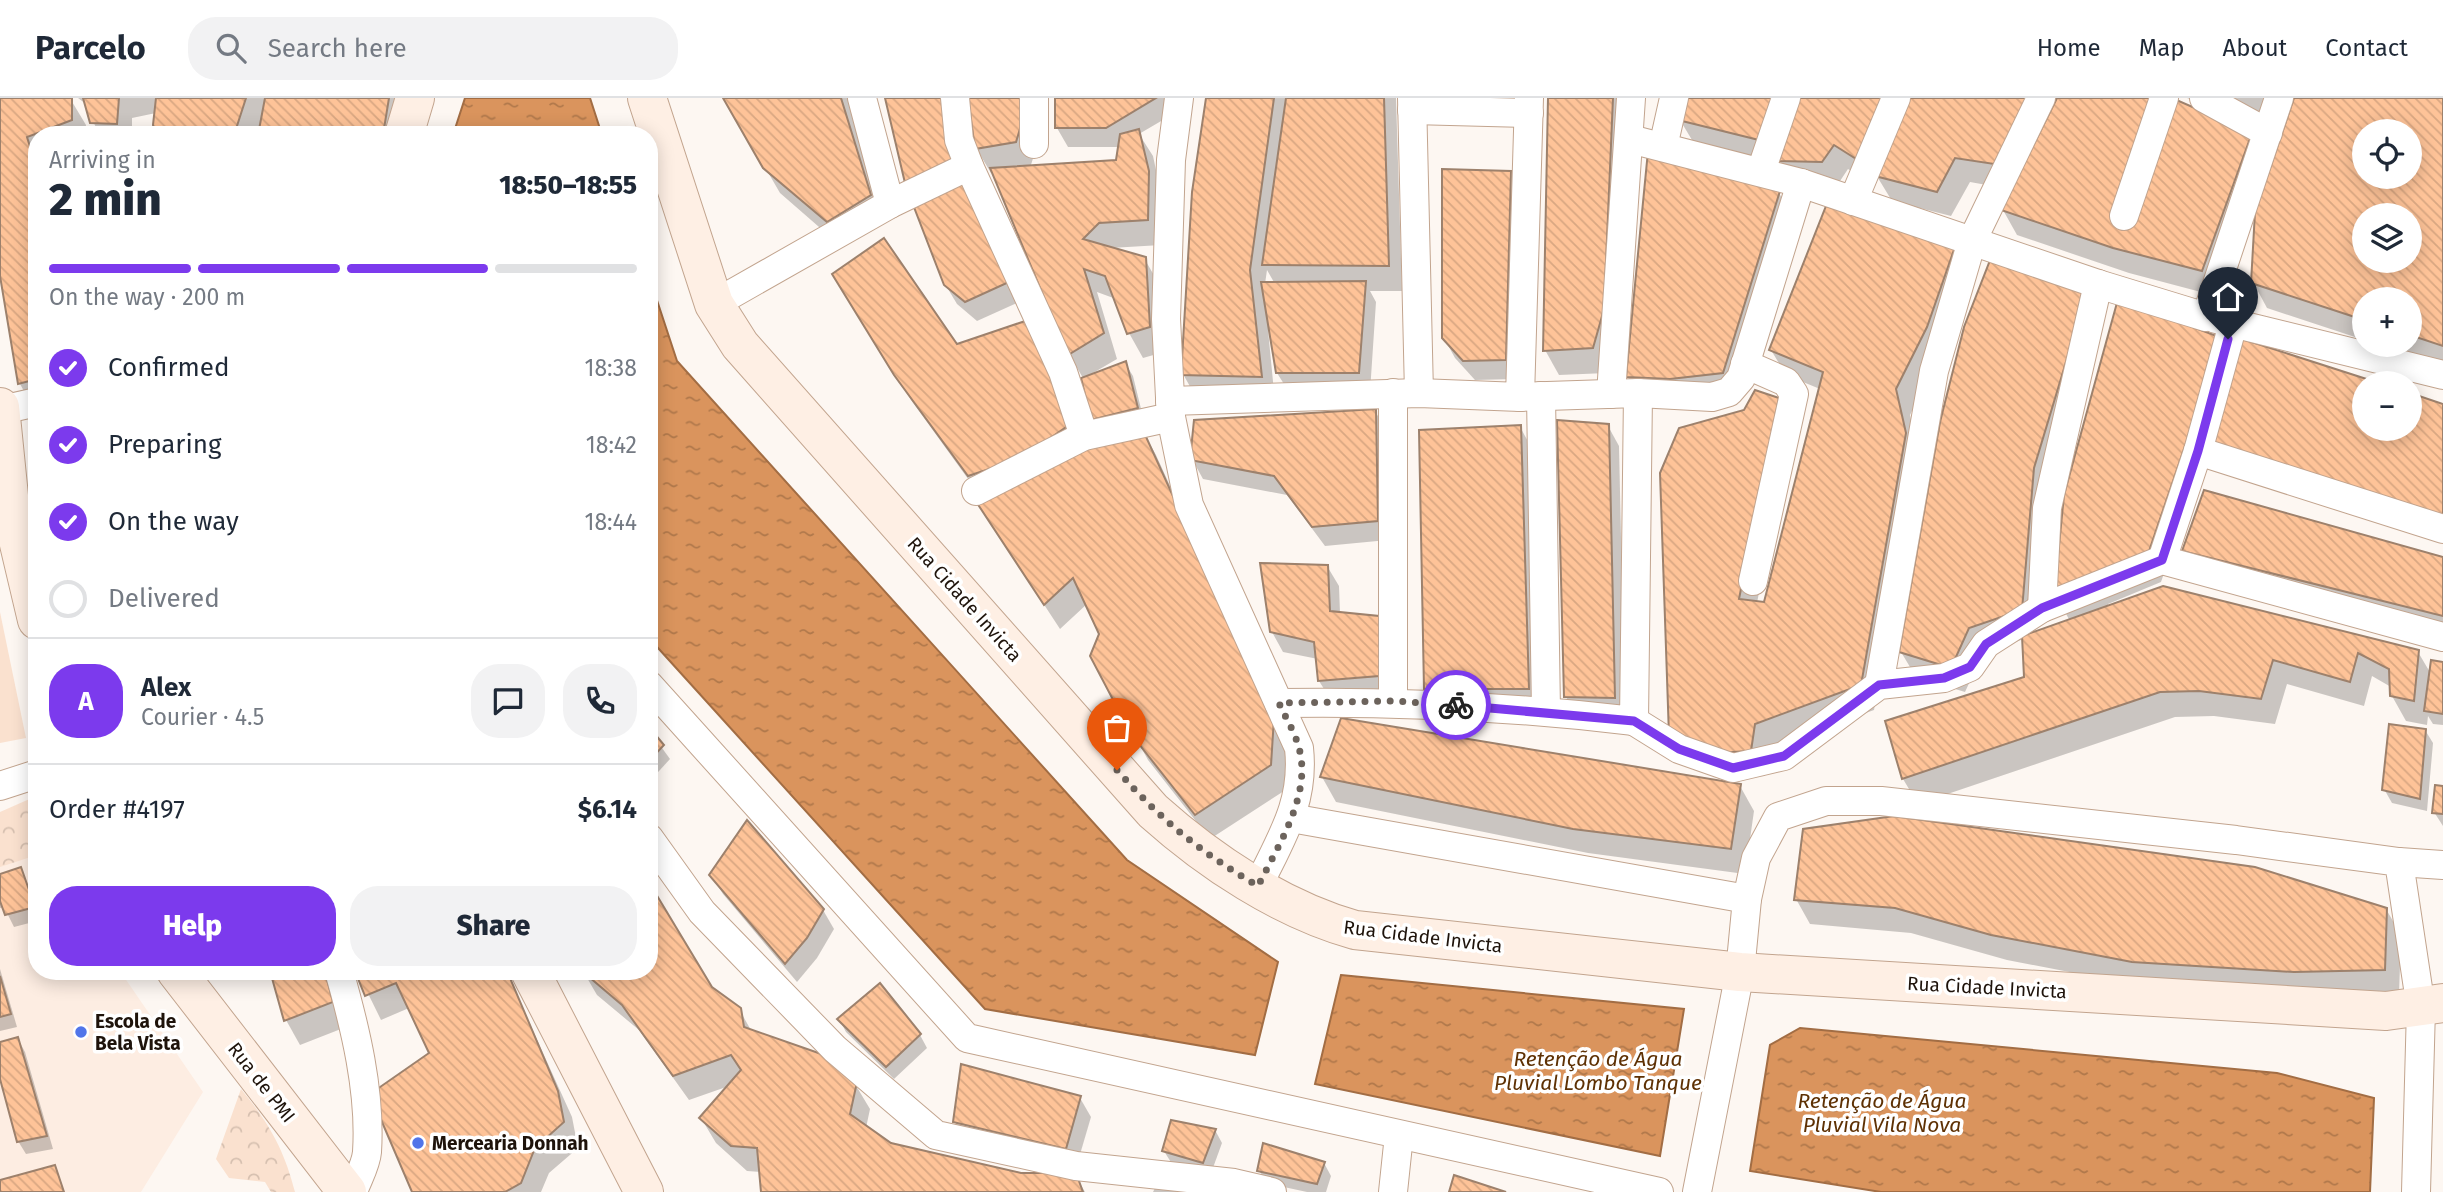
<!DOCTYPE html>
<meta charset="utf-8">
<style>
:root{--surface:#fff;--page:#f2f2f3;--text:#1f2937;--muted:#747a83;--line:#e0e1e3;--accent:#7c3aed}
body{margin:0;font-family:"Fira Sans",sans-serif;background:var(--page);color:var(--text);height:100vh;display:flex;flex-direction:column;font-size:26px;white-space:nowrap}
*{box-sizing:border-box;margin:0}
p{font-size:23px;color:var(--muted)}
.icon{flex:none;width:38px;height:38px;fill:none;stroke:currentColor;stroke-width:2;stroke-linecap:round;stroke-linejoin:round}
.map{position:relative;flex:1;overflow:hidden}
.side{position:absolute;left:28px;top:28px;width:630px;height:854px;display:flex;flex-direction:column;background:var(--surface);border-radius:28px;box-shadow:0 4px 18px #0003}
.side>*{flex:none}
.controls{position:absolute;left:2352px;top:21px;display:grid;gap:14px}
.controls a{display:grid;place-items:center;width:70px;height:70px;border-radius:50%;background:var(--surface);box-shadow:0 4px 18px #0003;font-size:35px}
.pin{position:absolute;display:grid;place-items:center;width:60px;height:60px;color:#fff;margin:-72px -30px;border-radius:50% 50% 50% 0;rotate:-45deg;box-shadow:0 0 7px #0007}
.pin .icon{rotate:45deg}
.courier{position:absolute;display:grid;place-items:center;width:70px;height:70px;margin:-35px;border:5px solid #7c3aed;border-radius:50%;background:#fff;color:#222;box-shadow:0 2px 9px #0007}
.summary em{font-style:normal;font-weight:800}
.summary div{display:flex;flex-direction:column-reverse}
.summary{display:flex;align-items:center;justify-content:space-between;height:119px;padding:0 21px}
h1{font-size:46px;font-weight:800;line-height:52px}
.bar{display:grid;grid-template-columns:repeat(4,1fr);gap:10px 7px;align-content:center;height:84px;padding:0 21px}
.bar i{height:9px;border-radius:5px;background:var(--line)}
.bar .selected{background:var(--accent)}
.bar p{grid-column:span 4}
.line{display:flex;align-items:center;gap:18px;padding:0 21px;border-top:2px solid var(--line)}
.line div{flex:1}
.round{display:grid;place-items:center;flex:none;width:74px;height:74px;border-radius:28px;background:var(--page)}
ol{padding:0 21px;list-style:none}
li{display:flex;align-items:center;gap:21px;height:77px}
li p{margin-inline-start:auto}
li .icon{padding:7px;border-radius:50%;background:var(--accent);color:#fff;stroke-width:4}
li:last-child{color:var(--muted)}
li i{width:38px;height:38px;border:4px solid var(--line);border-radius:50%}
.cta{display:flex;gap:14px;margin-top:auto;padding:14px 21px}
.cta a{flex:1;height:80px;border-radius:28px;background:var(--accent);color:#fff;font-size:28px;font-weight:800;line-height:80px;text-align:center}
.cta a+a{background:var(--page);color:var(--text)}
header{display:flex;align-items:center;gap:42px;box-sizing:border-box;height:98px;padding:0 35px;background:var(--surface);border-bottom:2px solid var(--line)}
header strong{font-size:33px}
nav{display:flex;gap:38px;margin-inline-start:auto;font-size:24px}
.search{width:490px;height:63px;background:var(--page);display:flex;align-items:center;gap:18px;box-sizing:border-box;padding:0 24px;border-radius:28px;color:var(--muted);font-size:26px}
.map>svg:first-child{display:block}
.built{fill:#fdede2}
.grass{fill:#fae1cf}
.forest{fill:url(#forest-crowns)}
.water{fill:url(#water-ripples);stroke:#a26d44;stroke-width:2}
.shadow{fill:#0003;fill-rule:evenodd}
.building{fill:url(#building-back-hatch);stroke:#9d816c;stroke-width:2;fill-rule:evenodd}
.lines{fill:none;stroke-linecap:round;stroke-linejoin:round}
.street-casing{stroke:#c2a48e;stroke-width:30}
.secondary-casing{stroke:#c2a48e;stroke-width:40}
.street{stroke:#fff;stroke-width:28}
.secondary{stroke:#feefe4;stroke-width:38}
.done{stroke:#6c635c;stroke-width:7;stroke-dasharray:0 12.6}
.route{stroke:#7c3aed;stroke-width:9}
.poi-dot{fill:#5175e9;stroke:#fff;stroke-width:2.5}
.labels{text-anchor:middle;stroke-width:7;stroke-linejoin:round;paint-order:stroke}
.street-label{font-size:19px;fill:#1e130b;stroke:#fff}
.poi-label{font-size:19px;font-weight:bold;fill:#1e130b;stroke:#fff;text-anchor:start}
.water-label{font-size:21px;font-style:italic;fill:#5e3104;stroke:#fff}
</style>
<header>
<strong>Parcelo</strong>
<div class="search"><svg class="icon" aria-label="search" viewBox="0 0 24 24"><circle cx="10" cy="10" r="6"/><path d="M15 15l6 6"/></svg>Search here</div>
<nav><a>Home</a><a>Map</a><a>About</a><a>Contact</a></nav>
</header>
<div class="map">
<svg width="2443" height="1094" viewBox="0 0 2443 1094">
<defs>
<pattern id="forest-crowns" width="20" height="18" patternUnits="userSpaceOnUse" patternTransform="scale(1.75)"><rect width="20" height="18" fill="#fae1cf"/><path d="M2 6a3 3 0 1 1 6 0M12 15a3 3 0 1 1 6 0" fill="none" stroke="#d6c0b0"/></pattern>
<pattern id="water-ripples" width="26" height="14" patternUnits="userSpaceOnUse" patternTransform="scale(1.75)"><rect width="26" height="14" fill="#da945d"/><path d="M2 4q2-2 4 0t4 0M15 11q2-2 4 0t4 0" fill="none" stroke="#b0784b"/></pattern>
<pattern id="building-back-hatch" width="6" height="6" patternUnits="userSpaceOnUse" patternTransform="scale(1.75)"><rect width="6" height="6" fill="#fec398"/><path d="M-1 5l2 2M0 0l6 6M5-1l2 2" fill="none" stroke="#d9a782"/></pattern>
</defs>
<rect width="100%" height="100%" fill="#fdf7f2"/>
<polygon class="built" points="37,731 37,873 120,873 203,994 141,1094 0,1094 0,742"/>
<polygon class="grass" points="0,514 26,640 0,645"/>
<g class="forest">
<polygon points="34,699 37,703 37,757 0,769 0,714"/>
<path d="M241,991c28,34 43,60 54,103h-24l-6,-10 -36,-4 -13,-19z"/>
</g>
<g class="water">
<polygon points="465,0 590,0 602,37 453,37"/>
<polygon points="649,178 677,263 1127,762 1278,864 1255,957 985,911 649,540"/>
<polygon points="1341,877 1684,911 1660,1058 1315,986"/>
<polygon points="1800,930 2277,975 2374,1000 2370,1094 1881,1094 1750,1073 1770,947"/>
</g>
<g class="shadow">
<polygon points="0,0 71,2 86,27 85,37 37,37 37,310 34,311 20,286 0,164"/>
<polygon points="78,0 406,0 401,37 260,37 259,28 256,37 158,37 156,15 132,20 132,36 135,37 99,37 86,6"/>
<polygon points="725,0 850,0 855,29 884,123 842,149 780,95"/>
<polygon points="886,0 961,0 1019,204 977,223 957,206 945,186"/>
<polygon points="970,0 1041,35 1030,70 1117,64 1119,49 1068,49 1057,30 1057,0 1177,0 1168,19 1139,36 1153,58 1162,100 1161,147 1111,150 1144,160 1159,186 1164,254 1143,260 1129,235 1116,201 1097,194 1117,261 1093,275 1125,265 1133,278 1144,323 1100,334 1093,321 1083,280 1069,256 994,75 991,75 976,50"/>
<path d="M1208,0h188l6,193h-32l6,11 -6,90h-81l-12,-19 -6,-43h-3l7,72 -78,-3 -14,-25zM1267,172l8,14h-10z"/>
<polygon points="1550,0 1628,0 1607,275 1559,277 1545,252"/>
<polygon points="2058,0 2251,37 2265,62 2216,198 2129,175 2017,137 2003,112 2009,91 1970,84 1951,118 1892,103 1878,80 1875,88 1848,71 1836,89 1794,87 1779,61 1777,67 1695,47 1680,22 2048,21"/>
<polygon points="2187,0 2280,0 2266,30"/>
<path d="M2296,0h147v268l-64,-21h31v-46h-46v41l-97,-32 -14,-26zM2364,33h46v46h-46zM2364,117h46v46h-46z"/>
<polygon points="1510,75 1522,94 1516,281 1475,282 1455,260 1444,240"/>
<polygon points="1779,95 1793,120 1736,299 1642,304 1628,279"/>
<polygon points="1955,148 1969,173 1941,255 1910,317 1919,362 1874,612 1768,651 1765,678 1729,680 1685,663 1792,327 1757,505 1765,506 1820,291 1786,277 1771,252"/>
<polygon points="2087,192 2047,396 2035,535 2070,523 2056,498 2221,242 2241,242 2373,285 2364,285 2364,331 2410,331 2410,297 2443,308 2443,442 2222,307 2161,484 2108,506 2109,509 2418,554 2431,576 2443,566 2443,627 2433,626 2428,618 2427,627 2406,623 2392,598 2391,589 2372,578 2364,608 2287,586 2275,626 2214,618 2175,619 1918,706 1903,681 2026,581 2024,541 1983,555 1965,594 1916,579 1901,554"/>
<polygon points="849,202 956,249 1033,222 1081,349 1142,332 1156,357 1288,647 1284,693 1210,741 1148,662 1133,635 1101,536 1087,506 1060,531 994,430 984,403 911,302"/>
<polygon points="1375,313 1386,332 1388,442 1325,448 1287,397 1203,381 1192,361"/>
<polygon points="1608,328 1619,348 1625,619 1577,618 1566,599"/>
<polygon points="1520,329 1534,354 1542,616 1441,615 1426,590"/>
<polygon points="2184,453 2443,461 2443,539 2198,478"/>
<polygon points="1327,468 1339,488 1340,515 1378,519 1389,597 1331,602 1319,583 1318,561 1283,554 1272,534"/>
<polygon points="649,632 670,661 649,684"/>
<polygon points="2425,632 2433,645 2427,713 2392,705 2384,691"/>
<polygon points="1322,679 1740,688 1754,713 1745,776 1588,755 1336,704"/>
<polygon points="2443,689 2443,728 2434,714"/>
<polygon points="20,771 37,809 37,823 14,829 4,809 0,810 0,778"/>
<polygon points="711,777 823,812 834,831 817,860 797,884 723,796"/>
<polygon points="649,789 711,890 739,911 752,934 855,986 870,1011 866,1030 890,1047 1021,1077 1075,1077 1085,1094 762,1094 761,1074 747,1073 716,1045 701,1020 729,988 689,1002 639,932 597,897 583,873 649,873"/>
<polygon points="1796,801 2386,811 2401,837 2399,897 2147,889 2007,862 1911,835 1810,826"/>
<polygon points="0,871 17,929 0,933"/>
<polygon points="271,873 331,873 346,929 300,947 286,922"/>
<polygon points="357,873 506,873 572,1019 578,1050 549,1075 541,1094 414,1094 431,955 409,910 381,922"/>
<polygon points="839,921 920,937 927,950 894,981 846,934"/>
<polygon points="18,941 25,954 53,1051 26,1056 18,1043 0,974 0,946"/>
<polygon points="1080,1000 1091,1019 1076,1070 966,1044 955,1024"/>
<polygon points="1215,1032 1222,1045 1210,1078 1172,1066 1164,1053"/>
<polygon points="1324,1065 1331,1078 1326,1094 1307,1094 1266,1085 1259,1072"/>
<polygon points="1157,1086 1183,1094 1153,1094"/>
</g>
<g class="building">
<polygon points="0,0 72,0 72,22 27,39 37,71 37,281 18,286 0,178"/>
<polygon points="83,0 119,0 117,26 90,25"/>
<polygon points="156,0 246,0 236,31 222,37 156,37 153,27"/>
<polygon points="265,0 389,0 383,37 258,37"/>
<polygon points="723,0 841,0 871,97 827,124 763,70"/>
<polygon points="885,0 949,0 955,63 905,85"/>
<polygon points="968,0 1027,0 1027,8 1016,44 975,51"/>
<polygon points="1055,0 1156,0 1106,30 1055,30"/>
<polygon points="1206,0 1274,0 1250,172 1262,279 1181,277 1192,94"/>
<polygon points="1286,0 1384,0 1389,168 1262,167"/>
<polygon points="1548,0 1613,0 1604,211 1593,250 1543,253"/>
<polygon points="1684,0 1777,0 1763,43 1678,22"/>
<polygon points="1798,0 1887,0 1861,64 1834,47 1822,64 1778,63"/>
<polygon points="1908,0 2031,0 1994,66 1955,60 1937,94 1875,78"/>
<polygon points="2057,0 2172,0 2252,35 2202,173 2113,150 2001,112"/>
<path d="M2294,0h149v248l-33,-11v-36h-46v21l-113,-37 4,-71zM2364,33h46v46h-46zM2364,117h46v46h-46z"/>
<polygon points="1139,31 1149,73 1148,122 1099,125 1083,141 1146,159 1150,229 1127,236 1105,178 1084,171 1104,235 1068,257 990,70 1116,62 1120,36"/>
<polygon points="1648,53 1780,93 1723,275 1670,281 1626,279"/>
<polygon points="1442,71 1511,73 1506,262 1463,263 1442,240"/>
<polygon points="968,78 1009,184 965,204 944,187 912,104"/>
<polygon points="1826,108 1956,146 1927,229 1896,291 1906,335 1861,587 1755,626 1751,653 1713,655 1669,638 1660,375 1679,330 1744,312 1755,292 1779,300 1739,501 1764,504 1823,274 1769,252"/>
<polygon points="884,140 957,246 1034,220 1069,327 1020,361 968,378 894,277 832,176"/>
<polygon points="1994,152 2088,191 2034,370 2022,512 1969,530 1951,570 1899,554 1940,324 1964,229"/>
<polygon points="1366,183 1359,275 1276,275 1261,184"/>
<polygon points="2118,201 2222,240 2147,459 2054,498 2064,397"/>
<polygon points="2239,240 2379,285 2364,285 2364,331 2410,331 2410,295 2443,306 2443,422 2213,345"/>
<polygon points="1126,263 1138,310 1091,322 1081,280"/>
<polygon points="1376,311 1378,423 1312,429 1274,378 1190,362 1194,322"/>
<polygon points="1557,322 1609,326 1615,600 1564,599"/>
<polygon points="1521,327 1529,591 1424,591 1419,332"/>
<polygon points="1142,330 1274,620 1271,667 1195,717 1131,636 1090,558 1099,536 1073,480 1044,507 977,405 1054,355"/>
<polygon points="2204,392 2443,459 2443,518 2182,453"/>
<polygon points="1260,465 1328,467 1330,513 1379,518 1379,578 1318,583 1314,544 1270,534"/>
<polygon points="2163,488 2419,552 2414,603 2390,598 2389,571 2358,555 2350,584 2273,562 2261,601 2199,593 2160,594 1902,681 1885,623 2024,579 2022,538"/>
<polygon points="2431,562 2443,564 2443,616 2424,613"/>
<polygon points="1341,620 1741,686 1731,751 1573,731 1320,679"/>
<polygon points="2389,626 2426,631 2420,701 2382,692"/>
<polygon points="649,629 664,647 649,663"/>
<polygon points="2435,687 2443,688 2443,716 2432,715"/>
<polygon points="1894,718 2255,769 2387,810 2385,872 2294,874 2132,864 1991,837 1895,810 1794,802 1803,731"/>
<polygon points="747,722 824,811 807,840 785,866 709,777"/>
<polygon points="21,769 35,809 5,817 0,803 0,776"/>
<polygon points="650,786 712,889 741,910 744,929 827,958 857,984 850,1016 891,1045 1021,1075 1076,1075 1083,1094 761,1094 757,1050 731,1048 699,1020 741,972 731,957 673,978 622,907 582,873 649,873"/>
<polygon points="270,873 325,873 333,904 284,923"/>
<polygon points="355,873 507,873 558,993 564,1024 535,1050 521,1085 505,1094 412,1094 370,996 429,955 396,885 365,898"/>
<polygon points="0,878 11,916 0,919"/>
<polygon points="880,885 921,936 886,969 837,921"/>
<polygon points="18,939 47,1038 17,1044 0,981 0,944"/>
<polygon points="961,966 1081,998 1066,1051 953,1024"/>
<polygon points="1171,1022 1216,1031 1203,1065 1162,1053"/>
<polygon points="1263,1045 1325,1064 1317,1086 1257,1073"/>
<polygon points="55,1067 64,1094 0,1094 0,1082"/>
<polygon points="1454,1077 1506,1094 1449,1094"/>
</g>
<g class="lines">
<defs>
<g id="street">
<polyline points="955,0 959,42 969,68 1063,274 1084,338"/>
<polyline points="1034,0 1034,46"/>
<path d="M1179,0l-8,62 -5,159 5,98 18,88 110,243c6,55 -18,90 -41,138"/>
<polyline points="1412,0 1419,295"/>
<polyline points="2204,0 2268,35"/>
<polyline points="1412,12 1529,15"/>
<polyline points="1630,41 1801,85 2098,186 2206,219 2279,0"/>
<polyline points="1663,49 1674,0"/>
<polyline points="1761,73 1786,0"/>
<polyline points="1853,103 1896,0"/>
<polyline points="890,106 969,68"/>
<polyline points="2124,118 2164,0"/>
<polyline points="2098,186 2047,410 2042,510 2162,462 2443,539"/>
<polyline points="714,206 890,106 862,0"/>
<polyline points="2216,221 2443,277"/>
<polyline points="1745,266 1786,284 1794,296 1753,483"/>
<polyline points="1611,296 1631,0"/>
<polyline points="1541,298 1546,613"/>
<polyline points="1520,299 1638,295 1712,299 1729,294 1741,280 1801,85"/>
<polyline points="1170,303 1419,295 1520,299 1529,0"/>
<polyline points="1,312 37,304"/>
<polyline points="2198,353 2443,431"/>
<polyline points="976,393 1084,338 1171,319"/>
<polyline points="2162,462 2198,353 2233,226"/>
<polyline points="649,587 967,940 1659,1094"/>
<polyline points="1879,587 1934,273 1972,143 2041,0"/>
<polyline points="1393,603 1393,295"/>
<path d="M1279,605c119,-2 236,4 355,18l4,-328"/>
<polyline points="1634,623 1679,651 1733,670 1784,658 1879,587 1944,580 1970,569 1986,546 2042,510"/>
<polyline points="0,688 37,676"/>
<polyline points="1291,720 1747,801"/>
<polyline points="649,740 702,814 835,951 936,1037 1076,1068 1234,1085 1272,1094"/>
<polyline points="2399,764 2443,767"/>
<path d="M339,873c16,56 32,121 28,181 -1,13 -10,28 -14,40"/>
<polyline points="1393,1094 1399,1037"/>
<polyline points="1697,1094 1740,874 1747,801 1756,760 1778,719 1826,703 1881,703 2236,742 2399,764 2421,910 2416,1094"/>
</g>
<g id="secondary">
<path d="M647,0l67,206 26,41 413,466c57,51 128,98 202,119l385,42 646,39 57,-8"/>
<polyline points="404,37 415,0"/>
<polyline points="0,309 10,408 37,522"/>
<polyline points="176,873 347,1094"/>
<polyline points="530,873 644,1094"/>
</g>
</defs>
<use href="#street" class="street-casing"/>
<use href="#secondary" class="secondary-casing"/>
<use href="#street" class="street"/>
<use href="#secondary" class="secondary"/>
</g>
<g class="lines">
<path class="done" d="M1117,672c46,52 82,81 141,116 20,-40 54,-92 41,-138 -4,-16 -14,-31 -20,-45l114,-2 63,4"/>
<polyline class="route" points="1456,607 1634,623 1679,651 1733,670 1784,658 1879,587 1944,580 1970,569 1986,546 2042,510 2162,462 2198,353 2228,241"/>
</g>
<g class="poi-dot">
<circle cx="81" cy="934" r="7"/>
<circle cx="418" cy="1045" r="7"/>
</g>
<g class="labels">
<g class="street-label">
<text transform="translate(965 501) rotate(48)" y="7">Rua Cidade Invicta</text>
<text transform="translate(1423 838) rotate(7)" y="7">Rua Cidade Invicta</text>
<text transform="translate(1987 889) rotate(3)" y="7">Rua Cidade Invicta</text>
<text transform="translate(262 984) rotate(52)" y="7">Rua de PMI</text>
</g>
<g class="poi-label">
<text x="95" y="930">Escola de<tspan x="95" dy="22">Bela Vista</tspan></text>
<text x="432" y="1052">Mercearia Donnah</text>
</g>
<g class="water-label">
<text x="1598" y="968">Retenção de Água<tspan x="1598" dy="24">Pluvial Lombo Tanque</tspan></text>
<text x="1882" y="1010">Retenção de Água<tspan x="1882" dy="24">Pluvial Vila Nova</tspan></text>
</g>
</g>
</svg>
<div class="controls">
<a><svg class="icon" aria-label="locate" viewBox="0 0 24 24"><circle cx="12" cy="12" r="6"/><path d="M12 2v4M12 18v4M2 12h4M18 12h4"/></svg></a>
<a><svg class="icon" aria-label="layers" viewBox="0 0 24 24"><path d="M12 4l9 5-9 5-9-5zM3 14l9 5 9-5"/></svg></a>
<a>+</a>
<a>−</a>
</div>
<div class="pin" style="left:1117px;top:672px;background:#ea580c"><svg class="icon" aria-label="bag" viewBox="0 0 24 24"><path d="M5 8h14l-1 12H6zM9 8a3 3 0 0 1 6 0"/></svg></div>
<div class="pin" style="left:2228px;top:241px;background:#1f2937"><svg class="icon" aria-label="home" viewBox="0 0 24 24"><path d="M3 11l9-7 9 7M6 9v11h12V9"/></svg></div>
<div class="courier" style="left:1456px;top:607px"><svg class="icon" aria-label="bike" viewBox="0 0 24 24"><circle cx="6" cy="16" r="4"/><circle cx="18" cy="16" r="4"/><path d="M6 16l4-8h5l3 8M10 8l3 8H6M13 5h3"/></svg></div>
<section class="side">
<div class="summary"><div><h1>2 min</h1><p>Arriving in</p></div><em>18:50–18:55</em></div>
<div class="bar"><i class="selected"></i><i class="selected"></i><i class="selected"></i><i></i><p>On the way · 200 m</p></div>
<ol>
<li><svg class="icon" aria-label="check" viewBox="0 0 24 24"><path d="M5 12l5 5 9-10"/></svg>Confirmed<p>18:38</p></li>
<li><svg class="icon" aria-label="check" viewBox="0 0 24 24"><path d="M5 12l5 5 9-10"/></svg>Preparing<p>18:42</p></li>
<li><svg class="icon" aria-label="check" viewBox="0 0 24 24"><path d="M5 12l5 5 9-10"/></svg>On the way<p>18:44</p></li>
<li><i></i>Delivered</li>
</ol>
<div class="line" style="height:126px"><b class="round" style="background:var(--accent);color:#fff">A</b><div><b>Alex</b><p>Courier · 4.5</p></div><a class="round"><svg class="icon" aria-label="chat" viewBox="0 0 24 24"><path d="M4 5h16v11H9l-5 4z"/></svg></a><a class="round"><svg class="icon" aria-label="phone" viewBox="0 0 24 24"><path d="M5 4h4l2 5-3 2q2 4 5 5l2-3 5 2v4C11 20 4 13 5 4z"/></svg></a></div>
<div class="line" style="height:91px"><div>Order #4197</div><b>$6.14</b></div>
<div class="cta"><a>Help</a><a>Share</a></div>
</section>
</div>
